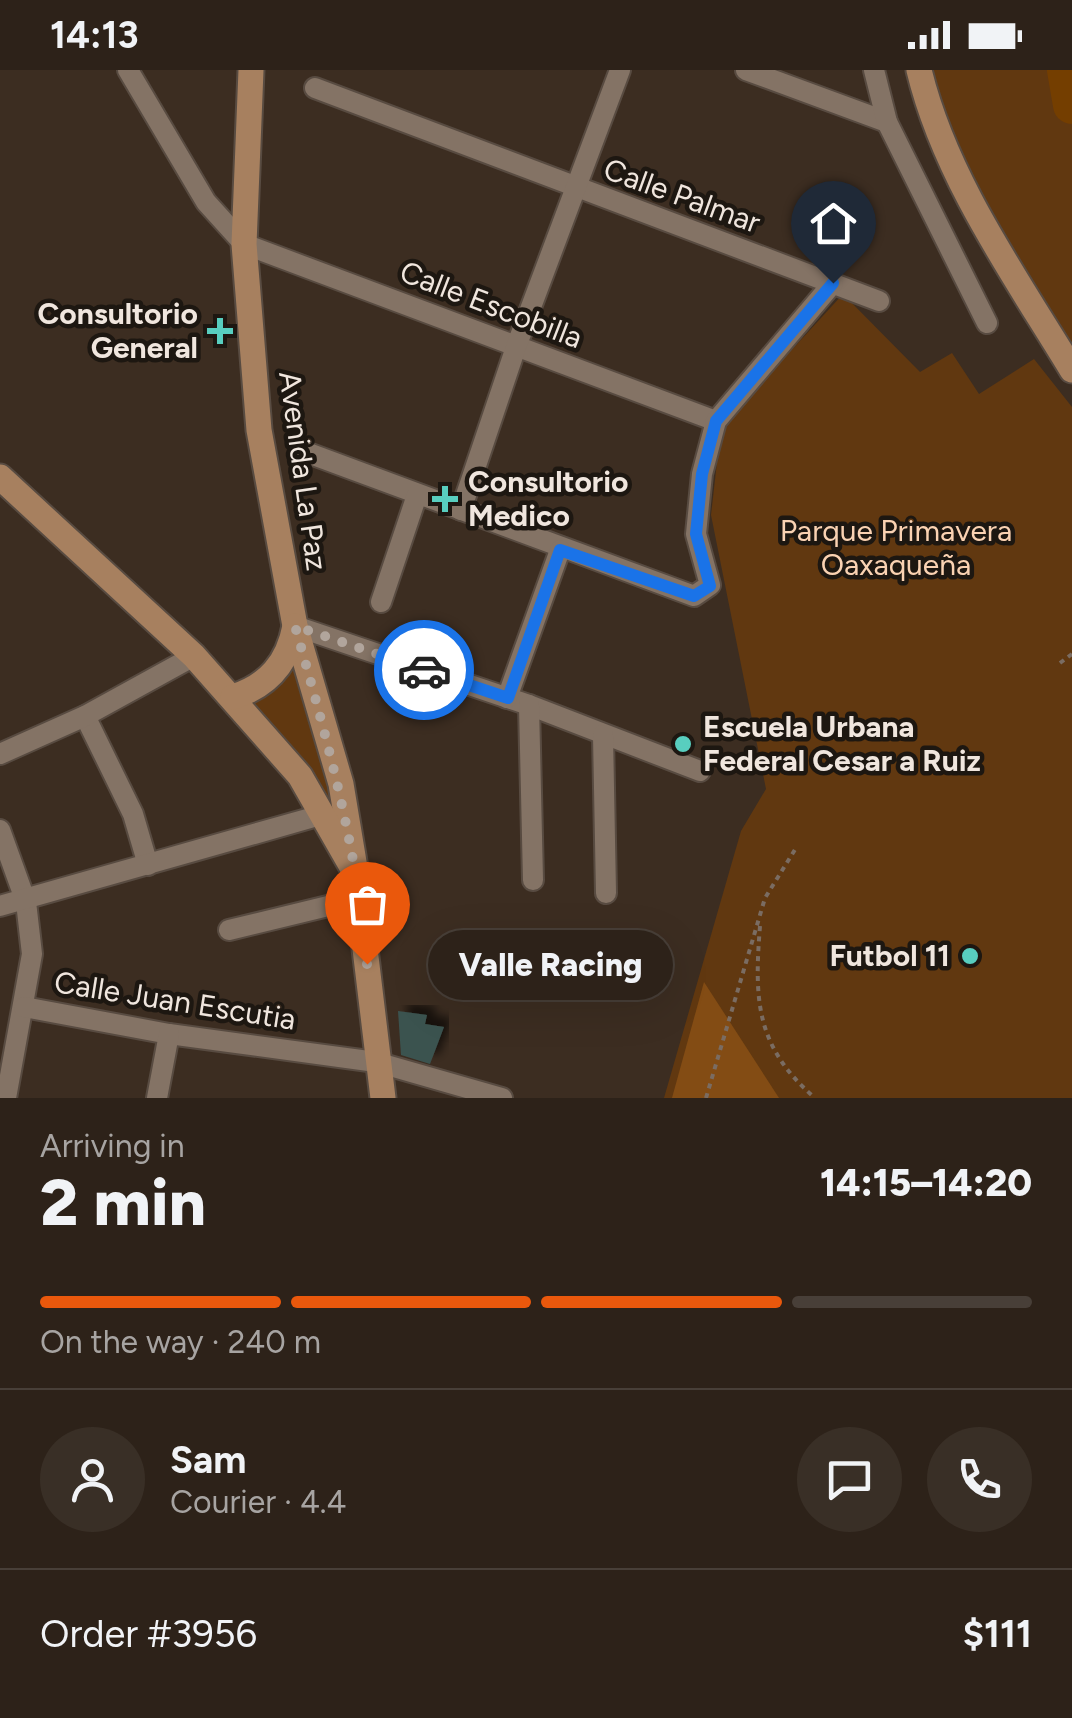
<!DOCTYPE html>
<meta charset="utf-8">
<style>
:root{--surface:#2d2219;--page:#392f26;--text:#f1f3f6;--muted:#a7a4a2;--line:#483f38;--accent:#ea580c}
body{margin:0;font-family:Figtree,sans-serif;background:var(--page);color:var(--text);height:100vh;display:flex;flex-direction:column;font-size:38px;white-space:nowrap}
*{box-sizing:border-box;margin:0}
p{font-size:32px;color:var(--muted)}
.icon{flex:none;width:55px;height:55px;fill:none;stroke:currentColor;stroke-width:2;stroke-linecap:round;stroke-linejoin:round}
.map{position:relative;height:1028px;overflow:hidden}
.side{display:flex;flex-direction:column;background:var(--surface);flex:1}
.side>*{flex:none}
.pin{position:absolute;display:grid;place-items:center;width:85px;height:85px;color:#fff;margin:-102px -42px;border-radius:50% 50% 50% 0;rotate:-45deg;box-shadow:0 0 10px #0007}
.pin .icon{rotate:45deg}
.courier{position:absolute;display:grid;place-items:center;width:100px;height:100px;margin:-50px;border:8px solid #1a73e8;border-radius:50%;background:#fff;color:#222;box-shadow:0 2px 12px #0007}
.bubble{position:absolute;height:70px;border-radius:35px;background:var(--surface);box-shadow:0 10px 40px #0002,0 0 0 2px var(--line);font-size:32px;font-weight:800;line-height:70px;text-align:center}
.head em{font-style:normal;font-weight:800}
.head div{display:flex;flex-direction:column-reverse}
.head{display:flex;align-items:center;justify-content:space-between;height:170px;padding:0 40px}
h1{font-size:65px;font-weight:800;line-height:75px}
.bar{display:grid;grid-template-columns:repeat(4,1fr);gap:15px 10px;align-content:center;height:120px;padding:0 40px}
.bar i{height:12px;border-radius:8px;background:var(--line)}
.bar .active{background:var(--accent)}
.bar p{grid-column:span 4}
.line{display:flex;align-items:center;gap:25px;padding:0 40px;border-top:2px solid var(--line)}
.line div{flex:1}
.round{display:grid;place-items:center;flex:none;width:105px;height:105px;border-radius:52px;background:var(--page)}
.status{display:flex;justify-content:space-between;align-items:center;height:70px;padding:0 50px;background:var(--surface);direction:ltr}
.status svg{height:28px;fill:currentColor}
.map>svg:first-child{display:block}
.green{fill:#613810}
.forest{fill:#834c14}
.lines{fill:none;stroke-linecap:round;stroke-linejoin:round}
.river{stroke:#743e00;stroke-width:38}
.building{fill:#3b5350;filter:url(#shadow)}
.street-casing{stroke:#584b41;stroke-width:24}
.secondary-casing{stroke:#584b41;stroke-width:29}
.path{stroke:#7a6c62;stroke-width:4;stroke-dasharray:5 5;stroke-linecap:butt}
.street{stroke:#847365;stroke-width:20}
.secondary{stroke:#a7805f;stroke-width:25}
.done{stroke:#b1a59c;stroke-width:10;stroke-dasharray:0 18}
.route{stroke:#1a73e8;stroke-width:12}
.poi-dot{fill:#58cebf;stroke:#1d1711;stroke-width:4}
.labels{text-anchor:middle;stroke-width:9;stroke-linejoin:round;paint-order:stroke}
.street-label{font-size:30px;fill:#f0e6de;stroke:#1d1711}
.poi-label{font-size:30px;font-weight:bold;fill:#f0e6de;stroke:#1d1711;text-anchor:end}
.park-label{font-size:30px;fill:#fad2b2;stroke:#1d1711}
</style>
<div class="status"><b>14:13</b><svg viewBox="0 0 49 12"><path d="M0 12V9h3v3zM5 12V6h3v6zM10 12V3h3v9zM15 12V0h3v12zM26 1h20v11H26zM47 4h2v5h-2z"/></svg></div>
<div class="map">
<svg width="1072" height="1028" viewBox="0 0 1072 1028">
<defs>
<filter id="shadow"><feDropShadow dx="9" dy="-9" stdDeviation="5" flood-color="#0009"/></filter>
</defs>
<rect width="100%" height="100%" fill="#3c2d21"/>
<g class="green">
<polygon points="919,0 1072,0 1072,300 984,156"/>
<polygon points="843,224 920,302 952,283 979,324 1034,289 1072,337 1072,1028 664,1028 741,761 766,719 711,445 721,357"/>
<polygon points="299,589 342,759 227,631"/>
</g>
<polygon class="forest" points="704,912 779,1028 672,1028"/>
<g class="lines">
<polyline class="river" points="1066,0 1072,35"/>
</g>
<polygon class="building" points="398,941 427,945 425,954 444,957 430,994 401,985"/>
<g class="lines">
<defs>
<g id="street">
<polyline points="128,0 206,132 244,174 716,351"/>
<polyline points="746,0 887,52"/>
<polyline points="874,0 887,52 987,253"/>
<polyline points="315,18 879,231"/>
<polyline points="300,380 694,526 710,515 696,464 702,404 716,351 833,213"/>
<polyline points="461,440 516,277 620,0"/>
<polyline points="381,532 417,425"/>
<polyline points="295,556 529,635 700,701"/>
<polyline points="507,628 560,480"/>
<polyline points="529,635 533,810"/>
<polyline points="85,646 133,744 148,795"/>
<polyline points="603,665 606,823"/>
<polyline points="0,684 85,646 194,586"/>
<polyline points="0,760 26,832 32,884 6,1028"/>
<polyline points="0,836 321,745"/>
<polyline points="229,860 361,828"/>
<polyline points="24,937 169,964 376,992 502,1028"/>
<polyline points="157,1028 169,964"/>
</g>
<g id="secondary">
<polyline points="251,0 244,174 259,360 295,556 341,714 356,804"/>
<path d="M919,0c26,108 96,206 153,300"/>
<polyline points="0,407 194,586 300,706 356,804 383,1028"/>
<path d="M233,627c35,-11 55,-34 62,-71"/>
</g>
</defs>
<use href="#street" class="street-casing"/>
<use href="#secondary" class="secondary-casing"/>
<g class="path">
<polyline points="1060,593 1072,584"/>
<path d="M760,856c-6,75 -4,121 55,172"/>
<polyline points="706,1028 765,828 796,778"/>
</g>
<use href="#street" class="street"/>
<use href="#secondary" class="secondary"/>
</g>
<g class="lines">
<path class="done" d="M367,894c-10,-117 -40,-226 -72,-338l129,44"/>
<polyline class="route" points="424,600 508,628 560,480 694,526 710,516 696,464 702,404 716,351 833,213"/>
</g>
<g class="poi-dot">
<path d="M215 246h10v10h10v10h-10v10h-10v-10h-10v-10h10z"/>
<path d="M440 414h10v10h10v10h-10v10h-10v-10h-10v-10h10z"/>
<circle cx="683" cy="674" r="10"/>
<circle cx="970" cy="886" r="10"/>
</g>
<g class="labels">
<g class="street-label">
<text transform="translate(682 126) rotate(20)" y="10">Calle Palmar</text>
<text transform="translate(491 235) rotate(21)" y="10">Calle Escobilla</text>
<text transform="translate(303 401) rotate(82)" y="10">Avenida La Paz</text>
<text transform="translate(175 931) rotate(9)" y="10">Calle Juan Escutia</text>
</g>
<g class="poi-label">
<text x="198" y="254">Consultorio<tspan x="198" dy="34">General</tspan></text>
<text x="468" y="422" text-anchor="start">Consultorio<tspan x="468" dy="34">Medico</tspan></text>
<text x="703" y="667" text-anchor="start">Escuela Urbana<tspan x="703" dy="34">Federal Cesar a Ruiz</tspan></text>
<text x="950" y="896">Futbol 11</text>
</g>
<g class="park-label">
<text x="896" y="471">Parque Primavera<tspan x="896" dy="34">Oaxaqueña</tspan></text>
</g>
</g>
</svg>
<div class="pin" style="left:367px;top:894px;background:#ea580c"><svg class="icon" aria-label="bag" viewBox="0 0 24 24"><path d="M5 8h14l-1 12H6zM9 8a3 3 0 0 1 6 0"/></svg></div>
<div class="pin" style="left:833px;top:213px;background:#1f2937"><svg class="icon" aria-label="home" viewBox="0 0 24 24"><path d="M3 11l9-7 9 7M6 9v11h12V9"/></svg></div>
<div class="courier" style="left:424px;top:600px"><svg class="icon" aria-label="car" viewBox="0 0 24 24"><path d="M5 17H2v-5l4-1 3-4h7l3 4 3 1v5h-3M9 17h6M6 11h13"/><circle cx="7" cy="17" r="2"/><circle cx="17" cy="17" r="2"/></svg></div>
<div class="bubble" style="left:428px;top:860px;width:245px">Valle Racing</div>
</div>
<section class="side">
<div class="head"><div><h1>2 min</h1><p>Arriving in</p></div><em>14:15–14:20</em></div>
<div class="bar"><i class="active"></i><i class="active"></i><i class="active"></i><i></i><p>On the way · 240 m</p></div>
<div class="line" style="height:180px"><a class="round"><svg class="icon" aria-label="person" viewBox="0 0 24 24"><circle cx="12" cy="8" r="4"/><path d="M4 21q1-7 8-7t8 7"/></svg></a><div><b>Sam</b><p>Courier · 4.4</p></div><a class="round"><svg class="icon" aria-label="chat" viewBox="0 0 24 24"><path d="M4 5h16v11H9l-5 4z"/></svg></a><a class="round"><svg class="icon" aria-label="phone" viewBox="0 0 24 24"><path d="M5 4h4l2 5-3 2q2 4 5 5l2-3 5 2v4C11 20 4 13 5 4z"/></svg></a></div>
<div class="line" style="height:130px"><div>Order #3956</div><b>$111</b></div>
</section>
